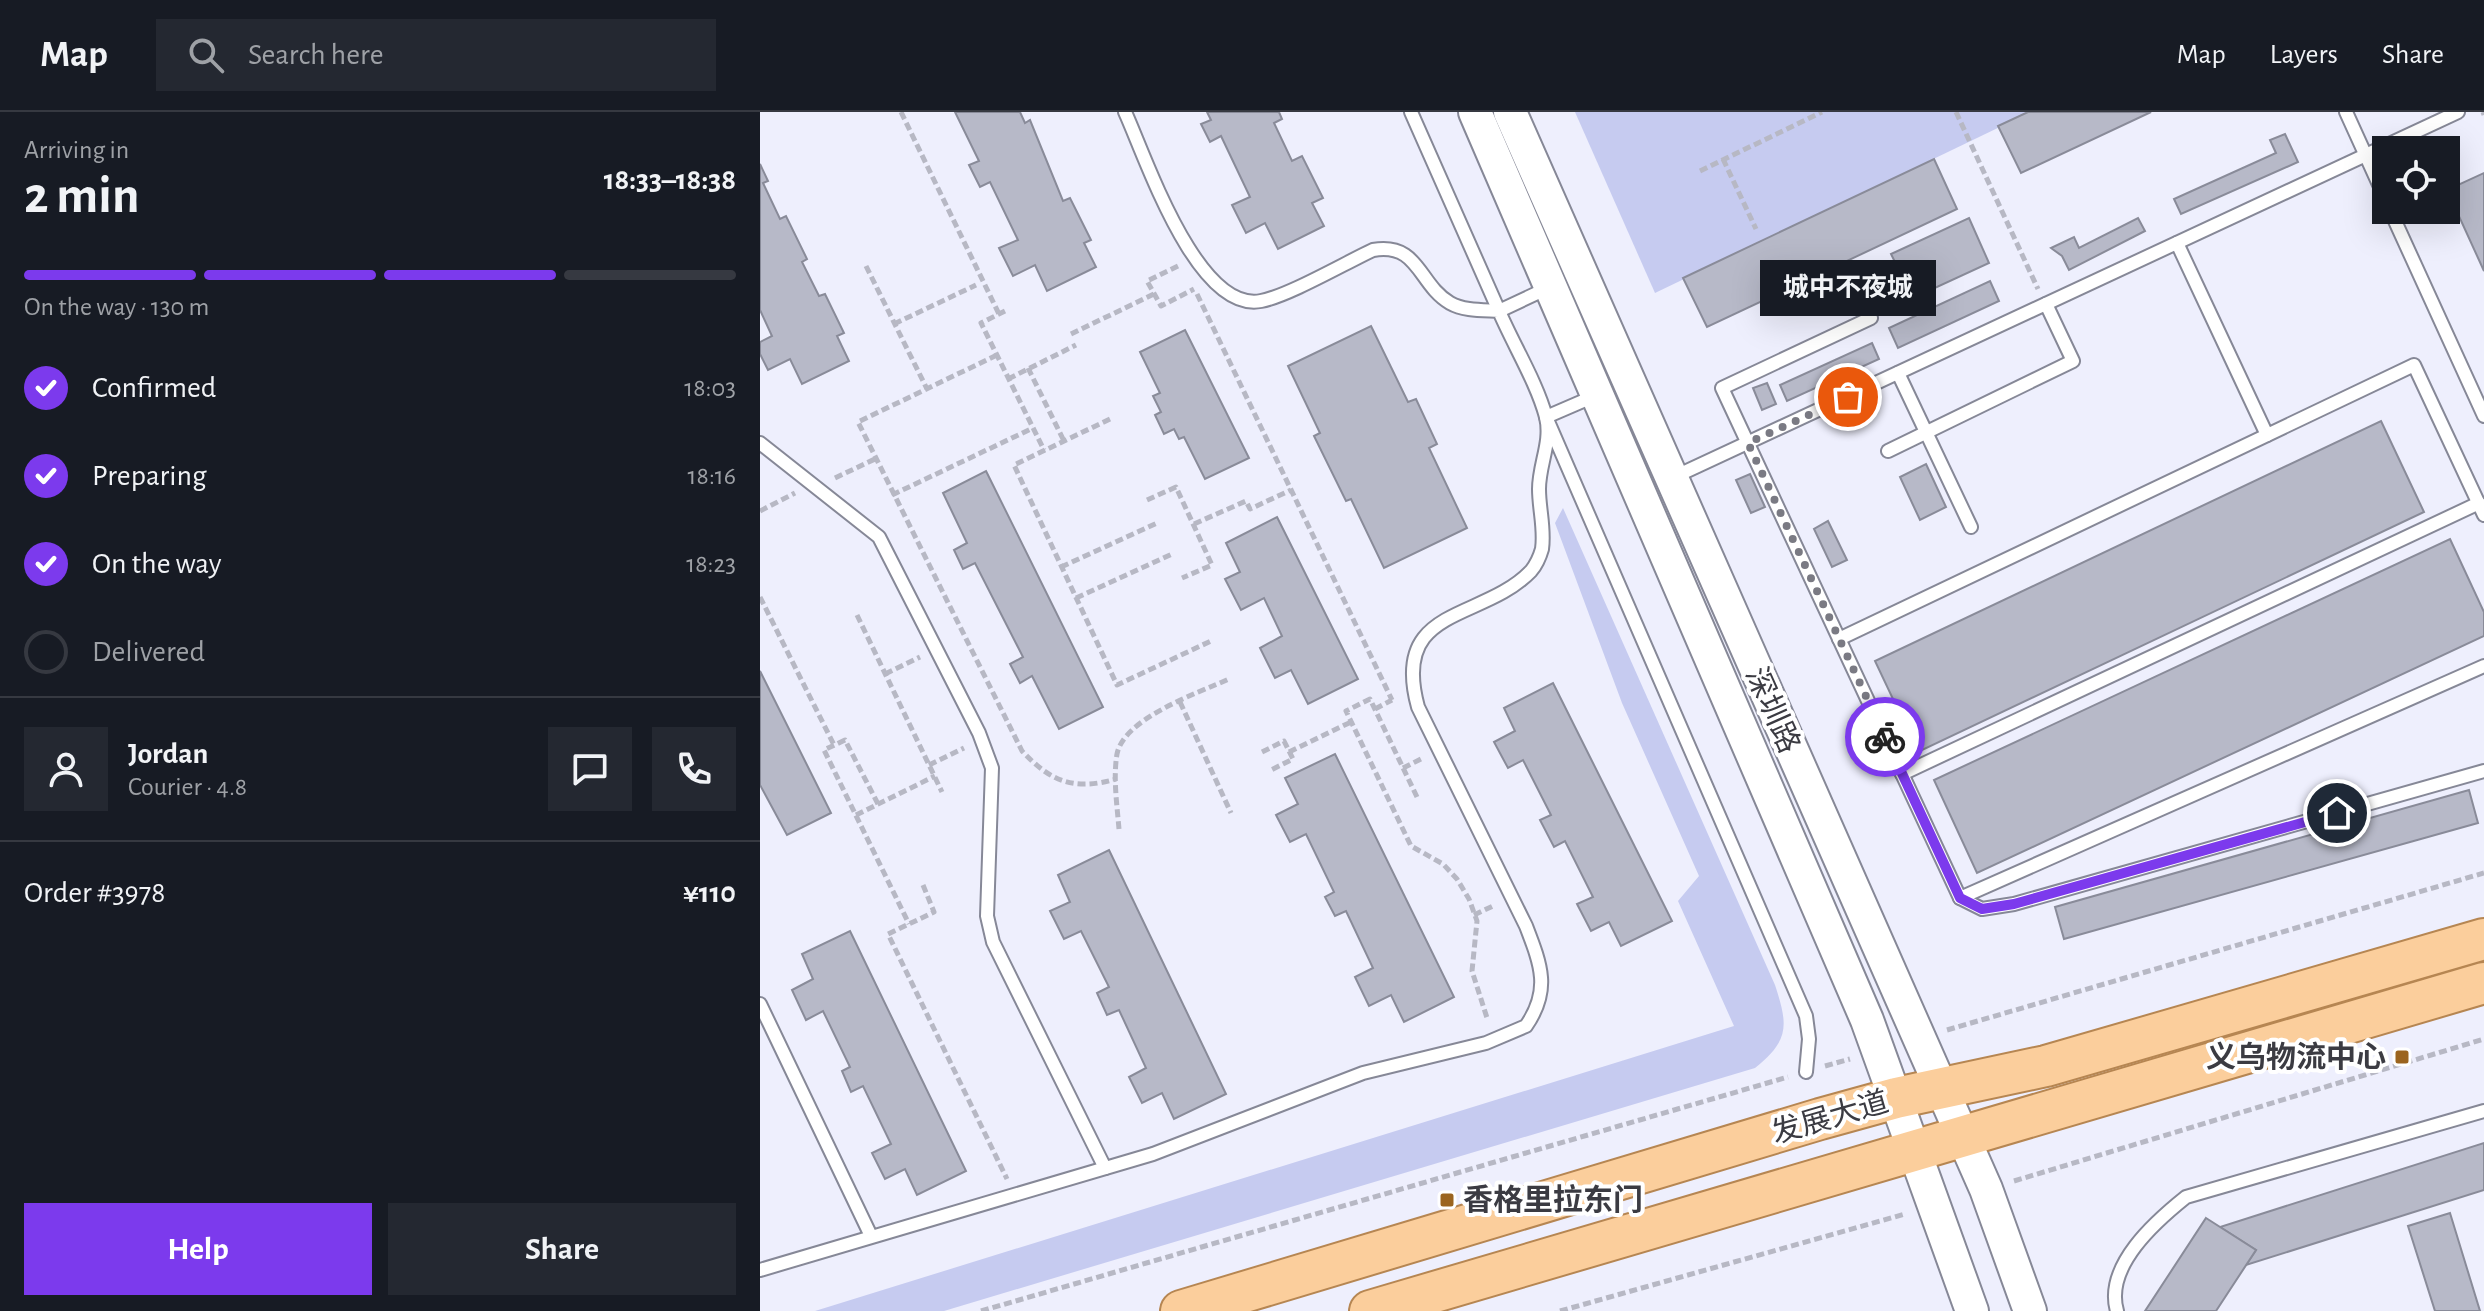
<!DOCTYPE html>
<meta charset="utf-8">
<style>
:root{--surface:#171b24;--page:#242831;--text:#f1f3f6;--muted:#9ea1a6;--line:#363941;--accent:#7c3aed}
body{margin:0;font-family:"Alegreya Sans","Noto Sans SC",sans-serif;background:var(--page);color:var(--text);height:100vh;display:flex;flex-direction:column;font-size:30px;white-space:nowrap}
*{box-sizing:border-box;margin:0}
p{font-size:26px;color:var(--muted)}
.icon{flex:none;width:44px;height:44px;fill:none;stroke:currentColor;stroke-width:2;stroke-linecap:round;stroke-linejoin:round}
.map{position:relative;flex:1;overflow:hidden}
.drawer{display:flex;flex-direction:column;background:var(--surface);width:760px}
.drawer>*{flex:none}
.controls{position:absolute;left:1612px;top:24px;display:grid;gap:16px}
.controls a{display:grid;place-items:center;width:88px;height:88px;border-radius:0px;background:var(--surface);box-shadow:0 8px 32px #0002;font-size:40px}
.pin{position:absolute;display:grid;place-items:center;width:68px;height:68px;color:#fff;margin:-34px;border:4px solid #fff;border-radius:50%;box-shadow:0 2px 8px #0007}
.courier{position:absolute;display:grid;place-items:center;width:80px;height:80px;margin:-40px;border:6px solid #7c3aed;border-radius:50%;background:#fff;color:#222;box-shadow:0 2px 10px #0007}
.bubble{position:absolute;height:56px;border-radius:0px;background:var(--surface);box-shadow:0 8px 32px #0002;font-size:26px;font-weight:700;line-height:56px;text-align:center}
.overview em{font-style:normal;font-weight:700}
.overview div{display:flex;flex-direction:column-reverse}
.overview{display:flex;align-items:center;justify-content:space-between;height:136px;padding:0 24px}
h1{font-size:52px;font-weight:700;line-height:60px}
.bar{display:grid;grid-template-columns:repeat(4,1fr);gap:12px 8px;align-content:center;height:96px;padding:0 24px}
.bar i{height:10px;border-radius:6px;background:var(--line)}
.bar .selected{background:var(--accent)}
.bar p{grid-column:span 4}
.line{display:flex;align-items:center;gap:20px;padding:0 24px;border-top:2px solid var(--line)}
.line div{flex:1}
.round{display:grid;place-items:center;flex:none;width:84px;height:84px;border-radius:0px;background:var(--page)}
ol{padding:0 24px;list-style:none}
li{display:flex;align-items:center;gap:24px;height:88px}
li p{margin-inline-start:auto}
li .icon{padding:8px;border-radius:50%;background:var(--accent);color:#fff;stroke-width:4}
li:last-child{color:var(--muted)}
li i{width:44px;height:44px;border:4px solid var(--line);border-radius:50%}
.cta{display:flex;gap:16px;margin-top:auto;padding:16px 24px}
.cta a{flex:1;height:92px;border-radius:0px;background:var(--accent);color:#fff;font-size:32px;font-weight:700;line-height:92px;text-align:center}
.cta a+a{background:var(--page);color:var(--text)}
header{display:flex;align-items:center;gap:48px;box-sizing:border-box;height:112px;padding:0 40px;background:var(--surface);border-bottom:2px solid var(--line)}
header strong{font-size:38px}
nav{display:flex;gap:44px;margin-inline-start:auto;font-size:28px}
.search{width:560px;height:72px;background:var(--page);display:flex;align-items:center;gap:20px;box-sizing:border-box;padding:0 28px;border-radius:0px;color:var(--muted);font-size:30px}
main{display:flex;flex:1;min-height:0}
.map>svg:first-child{display:block}
.green{fill:#c6cbf0}
.building{fill:#b7b9c8;stroke:#898b99;stroke-width:2}
.lines{fill:none;stroke-linecap:round;stroke-linejoin:round}
.service-casing{stroke:#868897;stroke-width:16}
.tertiary-casing{stroke:#868897;stroke-width:36}
.primary-casing{stroke:#b68652;stroke-width:44}
.path{stroke:#b7b8c4;stroke-width:5;stroke-dasharray:8 4;stroke-linecap:butt}
.service{stroke:#fff;stroke-width:12}
.tertiary{stroke:#fff;stroke-width:32}
.primary{stroke:#fbce9c;stroke-width:40}
.done{stroke:#7a7a83;stroke-width:8;stroke-dasharray:0 14.4}
.route{stroke:#7c3aed;stroke-width:10}
.poi-dot{fill:#9b641f;stroke:#fff;stroke-width:3}
.labels{text-anchor:middle;stroke-width:8;stroke-linejoin:round;paint-order:stroke}
.street-label{font-size:30px;fill:#3b3b42;stroke:#fff}
.poi-label{font-size:30px;font-weight:bold;fill:#3b3b42;stroke:#fff;text-anchor:end}
</style>
<header>
<strong>Map</strong>
<div class="search"><svg class="icon" aria-label="search" viewBox="0 0 24 24"><circle cx="10" cy="10" r="6"/><path d="M15 15l6 6"/></svg>Search here</div>
<nav><a>Map</a><a>Layers</a><a>Share</a></nav>
</header>
<main>
<section class="drawer">
<div class="overview"><div><h1>2 min</h1><p>Arriving in</p></div><em>18:33–18:38</em></div>
<div class="bar"><i class="selected"></i><i class="selected"></i><i class="selected"></i><i></i><p>On the way · 130 m</p></div>
<ol>
<li><svg class="icon" aria-label="check" viewBox="0 0 24 24"><path d="M5 12l5 5 9-10"/></svg>Confirmed<p>18:03</p></li>
<li><svg class="icon" aria-label="check" viewBox="0 0 24 24"><path d="M5 12l5 5 9-10"/></svg>Preparing<p>18:16</p></li>
<li><svg class="icon" aria-label="check" viewBox="0 0 24 24"><path d="M5 12l5 5 9-10"/></svg>On the way<p>18:23</p></li>
<li><i></i>Delivered</li>
</ol>
<div class="line" style="height:144px"><a class="round"><svg class="icon" aria-label="person" viewBox="0 0 24 24"><circle cx="12" cy="8" r="4"/><path d="M4 21q1-7 8-7t8 7"/></svg></a><div><b>Jordan</b><p>Courier · 4.8</p></div><a class="round"><svg class="icon" aria-label="chat" viewBox="0 0 24 24"><path d="M4 5h16v11H9l-5 4z"/></svg></a><a class="round"><svg class="icon" aria-label="phone" viewBox="0 0 24 24"><path d="M5 4h4l2 5-3 2q2 4 5 5l2-3 5 2v4C11 20 4 13 5 4z"/></svg></a></div>
<div class="line" style="height:104px"><div>Order #3978</div><b>¥110</b></div>
<div class="cta"><a>Help</a><a>Share</a></div>
</section>
<div class="map">
<svg width="1724" height="1199" viewBox="0 0 1724 1199">
<rect width="100%" height="100%" fill="#eeeffd"/>
<g class="green">
<polygon points="815,0 1271,0 895,181"/>
<path d="M803,396l212,477c13,40 15,55 -20,83l-811,243h-129l919,-285 -56,-125 21,-25 -77,-173 -67,-180z"/>
</g>
<g class="building">
<polygon points="195,0 260,0 265,11 270,8 303,89 310,86 331,128 324,131 336,155 287,179 275,153 253,164 239,136 258,128 230,70 220,75 209,53 219,49"/>
<polygon points="447,0 519,0 522,7 514,11 532,49 542,44 563,86 552,91 564,114 518,137 505,111 486,121 472,93 490,85 461,24 450,30 441,12 451,8"/>
<polygon points="1268,0 1391,0 1261,61 1238,14"/>
<polygon points="1525,22 1538,50 1421,102 1414,87 1516,41 1510,28"/>
<polygon points="1174,47 1197,97 947,215 923,166"/>
<polygon points="0,52 8,69 3,71 20,107 26,104 47,147 42,150 59,184 65,182 84,221 77,224 89,249 42,272 30,247 8,258 0,242 0,230 12,224 0,198"/>
<polygon points="1724,61 1724,159 1687,78"/>
<polygon points="1209,106 1229,151 1125,199 1109,167 1137,154 1131,142"/>
<polygon points="1378,106 1385,119 1309,158 1302,144 1291,136 1314,125 1319,136"/>
<polygon points="1230,169 1239,189 1138,236 1129,216"/>
<polygon points="611,214 648,290 656,287 677,332 669,336 707,416 624,456 591,387 586,389 554,324 560,321 528,254"/>
<polygon points="425,218 489,346 445,367 424,325 419,327 414,317 404,322 395,303 401,300 393,284 400,281 380,240"/>
<polygon points="1112,231 1119,247 1027,289 1020,273"/>
<polygon points="1007,271 1016,292 1002,298 993,276"/>
<polygon points="1621,309 1664,400 1158,640 1115,549"/>
<polygon points="1166,352 1186,395 1160,408 1140,365"/>
<polygon points="226,359 343,595 299,617 272,564 260,571 250,552 263,545 215,451 203,457 194,438 207,431 183,381"/>
<polygon points="990,362 1005,395 991,401 976,368"/>
<polygon points="517,405 598,567 548,592 531,558 515,566 500,536 522,524 504,486 481,498 465,467 480,460 466,431"/>
<polygon points="1068,409 1087,448 1072,455 1054,417"/>
<polygon points="1690,427 1724,500 1724,524 1217,761 1174,668"/>
<polygon points="0,559 71,701 27,723 0,673"/>
<polygon points="793,571 912,809 861,834 849,810 831,819 817,792 833,785 805,729 794,735 780,708 791,703 763,648 748,656 734,630 755,619 744,596"/>
<polygon points="575,642 694,885 644,910 631,883 609,894 595,865 613,856 586,799 575,804 565,785 574,780 546,722 530,730 516,703 538,692 525,666"/>
<polygon points="1709,678 1718,711 1304,827 1295,795"/>
<polygon points="349,738 466,982 414,1007 402,981 382,991 369,965 386,956 359,898 347,903 337,881 349,875 321,819 304,827 290,799 310,790 298,763"/>
<polygon points="90,819 206,1059 157,1083 145,1057 125,1067 112,1041 131,1032 103,974 91,980 82,959 90,955 63,899 46,908 32,878 53,867 42,842"/>
<polygon points="1724,1031 1724,1078 1486,1153 1496,1138 1460,1115"/>
<polygon points="1690,1101 1720,1199 1675,1199 1648,1114"/>
<polygon points="1446,1106 1496,1138 1456,1199 1385,1199"/>
</g>
<g class="lines">
<defs>
<g id="service">
<polyline points="651,0 739,199 790,175"/>
<polyline points="1586,0 1626,88"/>
<polyline points="1630,98 1724,304"/>
<polyline points="1417,131 1507,323"/>
<polyline points="1111,206 962,276 1200,786 1222,797 1254,792 1724,659"/>
<polyline points="1138,261 1211,415"/>
<polyline points="837,283 786,305 1046,904 1049,927 1046,960"/>
<polyline points="0,331 119,425 219,621 232,656 227,804 233,830 345,1056"/>
<polyline points="1128,339 1313,249 1286,192"/>
<polyline points="914,365 1698,0"/>
<polyline points="1079,527 1654,253 1724,403"/>
<polyline points="1142,662 1719,391"/>
<polyline points="1200,786 1724,554"/>
<polyline points="0,892 111,1124"/>
<path d="M0,1158l393,-116 210,-81 123,-30 40,-17c25,-36 15,-61 0,-100l-108,-219c-28,-102 64,-85 113,-136 5,-6 9,-15 11,-22 3,-20 -3,-40 -3,-60 0,-25 13,-47 7,-72 -9,-34 -33,-73 -47,-106 -16,-1 -35,0 -49,-8 -32,-19 -31,-61 -77,-53 -28,13 -85,46 -112,51 -64,12 -115,-143 -136,-189"/>
<path d="M1357,1199c-13,-45 39,-90 69,-114l298,-86"/>
</g>
<g id="tertiary">
<polyline points="715,0 1107,908 1212,1199"/>
<polyline points="750,0 1226,1077 1270,1199"/>
</g>
<g id="primary">
<polyline points="421,1199 1060,1007 1136,986 1286,954 1724,827"/>
<polyline points="610,1199 1724,871"/>
</g>
</defs>
<use href="#service" class="service-casing"/>
<use href="#tertiary" class="tertiary-casing"/>
<use href="#primary" class="primary-casing"/>
<g class="path">
<polyline points="141,0 239,202"/>
<polyline points="1196,0 1278,177"/>
<polyline points="1723,0 1724,3"/>
<polyline points="963,47 996,117"/>
<polyline points="940,59 1062,0"/>
<polyline points="106,154 167,277"/>
<polyline points="418,154 387,169 401,194 434,177"/>
<polyline points="437,182 632,588"/>
<polyline points="245,199 221,211 284,338"/>
<polyline points="134,212 216,173"/>
<polyline points="311,222 394,182"/>
<path d="M237,243l-139,67 164,329c29,31 52,40 94,28"/>
<polyline points="268,256 304,329"/>
<polyline points="248,267 316,233"/>
<polyline points="350,307 254,353 357,573 451,529"/>
<polyline points="75,366 115,347"/>
<polyline points="132,383 273,316"/>
<polyline points="387,388 416,375 452,453 422,466"/>
<polyline points="0,399 35,381"/>
<polyline points="434,412 486,389 490,397 531,378"/>
<polyline points="301,455 397,411"/>
<polyline points="0,485 74,633"/>
<polyline points="316,486 412,442"/>
<polyline points="97,503 182,680"/>
<polyline points="125,562 160,545"/>
<polyline points="420,590 471,701"/>
<polyline points="615,597 632,588"/>
<polyline points="502,640 524,629 533,647 509,659"/>
<polyline points="529,640 591,610"/>
<polyline points="169,653 204,636"/>
<polyline points="643,656 663,646"/>
<polyline points="657,685 610,587 586,599 651,734 683,752 697,767 709,787 717,809 712,859 728,909"/>
<polyline points="118,692 85,628 64,638 149,812"/>
<polyline points="96,703 175,664"/>
<path d="M359,717c-2,-24 -6,-51 -2,-75 7,-36 81,-61 112,-75"/>
<polyline points="163,773 174,800 128,822 247,1067"/>
<polyline points="714,803 735,793"/>
<polyline points="1187,918 1724,761"/>
<polyline points="1065,954 1090,947"/>
<polyline points="1254,1069 1724,927"/>
<polyline points="221,1199 1028,965"/>
<polyline points="800,1199 1145,1102"/>
</g>
<use href="#service" class="service"/>
<use href="#tertiary" class="tertiary"/>
<use href="#primary" class="primary"/>
</g>
<g class="lines">
<polyline class="done" points="1088,285 988,331 1125,625"/>
<polyline class="route" points="1125,625 1200,786 1222,797 1254,792 1577,701"/>
</g>
<g class="poi-dot">
<rect x="1634" y="937" width="16" height="16" rx="4"/>
<rect x="679" y="1080" width="16" height="16" rx="4"/>
</g>
<g class="labels">
<g class="street-label">
<text transform="translate(1013 598) rotate(66)" y="10">深圳路</text>
<text transform="translate(1070 1005) rotate(-16)" y="10">发展大道</text>
</g>
<g class="poi-label">
<text x="1626" y="955">义乌物流中心</text>
<text x="703" y="1098" text-anchor="start">香格里拉东门</text>
</g>
</g>
</svg>
<div class="controls">
<a><svg class="icon" aria-label="locate" viewBox="0 0 24 24"><circle cx="12" cy="12" r="6"/><path d="M12 2v4M12 18v4M2 12h4M18 12h4"/></svg></a>
</div>
<div class="pin" style="left:1088px;top:285px;background:#ea580c"><svg class="icon" aria-label="bag" viewBox="0 0 24 24"><path d="M5 8h14l-1 12H6zM9 8a3 3 0 0 1 6 0"/></svg></div>
<div class="pin" style="left:1577px;top:701px;background:#1f2937"><svg class="icon" aria-label="home" viewBox="0 0 24 24"><path d="M3 11l9-7 9 7M6 9v11h12V9"/></svg></div>
<div class="courier" style="left:1125px;top:625px"><svg class="icon" aria-label="bike" viewBox="0 0 24 24"><circle cx="6" cy="16" r="4"/><circle cx="18" cy="16" r="4"/><path d="M6 16l4-8h5l3 8M10 8l3 8H6M13 5h3"/></svg></div>
<div class="bubble" style="left:1000px;top:148px;width:176px">城中不夜城</div>
</div>
</main>
